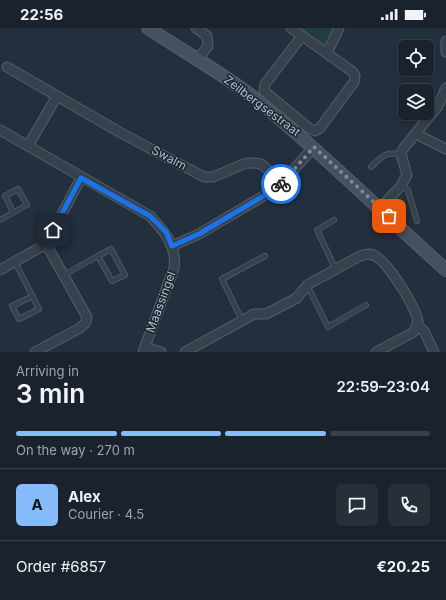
<!DOCTYPE html>
<meta charset="utf-8">
<style>
:root{--surface:#1a232d;--page:#272f39;--text:#f1f3f6;--muted:#9fa4aa;--line:#384049;--accent:#85bbfa}
body{margin:0;font-family:Inter,sans-serif;background:var(--page);color:var(--text);height:100vh;display:flex;flex-direction:column;font-size:15px;white-space:nowrap}
*{box-sizing:border-box;margin:0}
p{font-size:13px;color:var(--muted)}
.icon{flex:none;width:22px;height:22px;fill:none;stroke:currentColor;stroke-width:2;stroke-linecap:round;stroke-linejoin:round}
.map{position:relative;height:324px;overflow:hidden}
.drawer{display:flex;flex-direction:column;background:var(--surface);flex:1}
.drawer>*{flex:none}
.controls{position:absolute;left:398px;top:12px;display:grid;gap:8px}
.controls a{display:grid;place-items:center;width:36px;height:36px;border-radius:6px;background:var(--surface);box-shadow:0 2px 6px #0003,0 0 0 1px var(--line);font-size:20px}
.pin{position:absolute;display:grid;place-items:center;width:34px;height:34px;color:#fff;margin:-17px;border-radius:8px;box-shadow:0 2px 6px #0006}
.courier{position:absolute;display:grid;place-items:center;width:40px;height:40px;margin:-20px;border:3px solid #1a73e8;border-radius:50%;background:#fff;color:#222;box-shadow:0 1px 5px #0007}
.summary em{font-style:normal;font-weight:600}
.summary div{display:flex;flex-direction:column-reverse}
.summary{display:flex;align-items:center;justify-content:space-between;height:68px;padding:0 16px}
h1{font-size:26px;font-weight:600;line-height:30px}
.bar{display:grid;grid-template-columns:repeat(4,1fr);gap:6px 4px;align-content:center;height:48px;padding:0 16px}
.bar i{height:5px;border-radius:3px;background:var(--line)}
.bar .selected{background:var(--accent)}
.bar p{grid-column:span 4}
.line{display:flex;align-items:center;gap:10px;padding:0 16px;border-top:1px solid var(--line)}
.line div{flex:1}
.round{display:grid;place-items:center;flex:none;width:42px;height:42px;border-radius:6px;background:var(--page)}
.status{display:flex;justify-content:space-between;align-items:center;height:28px;padding:0 20px;background:var(--surface);direction:ltr}
.status svg{height:11px;fill:currentColor}
.map>svg:first-child{display:block}
.green{fill:#243c3d}
.lines{fill:none;stroke-linecap:round;stroke-linejoin:round}
.lane-casing{stroke:#545f6a;stroke-width:6}
.street-casing{stroke:#545f6a;stroke-width:11}
.secondary-casing{stroke:#545f6a;stroke-width:14}
.lane{stroke:#36414d;stroke-width:4.5}
.street{stroke:#36414d;stroke-width:9}
.secondary{stroke:#445160;stroke-width:12}
.done{stroke:#808b97;stroke-width:4;stroke-dasharray:0 7.2}
.route{stroke:#1a73e8;stroke-width:5}
.labels{text-anchor:middle;stroke-width:3;stroke-linejoin:round;paint-order:stroke}
.street-label{font-size:12px;fill:#b2bcc8;stroke:#1c2631}
</style>
<div class="status"><b>22:56</b><svg viewBox="0 0 49 12"><path d="M0 12V9h3v3zM5 12V6h3v6zM10 12V3h3v9zM15 12V0h3v12zM26 1h20v11H26zM47 4h2v5h-2z"/></svg></div>
<div class="map">
<svg width="446" height="324" viewBox="0 0 446 324">
<rect width="100%" height="100%" fill="#222f3c"/>
<polygon class="green" points="297,0 335,0 327,16 320,18"/>
<g class="lines">
<defs>
<g id="lane">
<path d="M371,139c12,-11 13,-15 30,-13"/>
<polyline points="401,158 408,162 417,193"/>
<polyline points="0,192 27,177 18,161 5,168 13,184"/>
<polyline points="334,192 317,202 336,242"/>
<polygon points="111,221 125,247 112,253 98,228"/>
<polyline points="15,234 39,281 19,291 12,278 33,268"/>
<polyline points="64,247 98,228"/>
<polyline points="307,257 328,299 366,277"/>
<polyline points="242,292 222,251 265,228"/>
</g>
<g id="street">
<polyline points="196,0 207,8 208,18 198,31"/>
<polyline points="291,0 353,44 355,48 354,54 320,100 315,103 310,101 264,63 265,56 302,8"/>
<polyline points="446,13 446,24"/>
<polyline points="327,25 339,0"/>
<polyline points="7,39 121,105 204,149 213,149 246,135 254,135 261,136 283,154"/>
<path d="M0,102l150,86c14,15 27,29 24,52l-31,84"/>
<polyline points="416,106 446,121"/>
<polyline points="28,118 57,68"/>
<polyline points="380,180 401,158 407,147 401,126 403,121 438,78 446,60"/>
<polyline points="172,218 199,206 277,160 314,119"/>
<polyline points="0,242 46,216 81,150"/>
<polyline points="417,297 424,303 434,324"/>
<polyline points="145,319 161,324"/>
<polyline points="35,324 80,300 86,294 87,289 46,216"/>
<path d="M185,324l69,-38h12l31,-16 10,-13 53,-29c3,-1 7,-2 10,-2 16,2 44,52 48,66l-3,10 -3,3 -36,19"/>
</g>
<path id="secondary" d="M148,0c36,24 74,45 109,72 66,53 125,113 189,170"/>
</defs>
<use href="#lane" class="lane-casing"/>
<use href="#street" class="street-casing"/>
<use href="#secondary" class="secondary-casing"/>
<use href="#lane" class="lane"/>
<use href="#street" class="street"/>
<use href="#secondary" class="secondary"/>
</g>
<g class="lines">
<polyline class="done" points="281,156 314,119 389,188"/>
<polyline class="route" points="53,202 81,150 150,188 166,204 172,218 199,206 277,160 281,156"/>
</g>
<g class="labels">
<g class="street-label">
<text transform="translate(262 78) rotate(37)" y="4">Zeilbergsestraat</text>
<text transform="translate(169 130) rotate(28)" y="4">Swalm</text>
<text transform="translate(161 274) rotate(-70)" y="4">Maassingel</text>
</g>
</g>
</svg>
<div class="controls">
<a><svg class="icon" aria-label="locate" viewBox="0 0 24 24"><circle cx="12" cy="12" r="6"/><path d="M12 2v4M12 18v4M2 12h4M18 12h4"/></svg></a>
<a><svg class="icon" aria-label="layers" viewBox="0 0 24 24"><path d="M12 4l9 5-9 5-9-5zM3 14l9 5 9-5"/></svg></a>
</div>
<div class="pin" style="left:389px;top:188px;background:#ea580c"><svg class="icon" aria-label="bag" viewBox="0 0 24 24"><path d="M5 8h14l-1 12H6zM9 8a3 3 0 0 1 6 0"/></svg></div>
<div class="pin" style="left:53px;top:202px;background:#1f2937"><svg class="icon" aria-label="home" viewBox="0 0 24 24"><path d="M3 11l9-7 9 7M6 9v11h12V9"/></svg></div>
<div class="courier" style="left:281px;top:156px"><svg class="icon" aria-label="bike" viewBox="0 0 24 24"><circle cx="6" cy="16" r="4"/><circle cx="18" cy="16" r="4"/><path d="M6 16l4-8h5l3 8M10 8l3 8H6M13 5h3"/></svg></div>
</div>
<section class="drawer">
<div class="summary"><div><h1>3 min</h1><p>Arriving in</p></div><em>22:59–23:04</em></div>
<div class="bar"><i class="selected"></i><i class="selected"></i><i class="selected"></i><i></i><p>On the way · 270 m</p></div>
<div class="line" style="height:72px"><b class="round" style="background:var(--accent);color:#111">A</b><div><b>Alex</b><p>Courier · 4.5</p></div><a class="round"><svg class="icon" aria-label="chat" viewBox="0 0 24 24"><path d="M4 5h16v11H9l-5 4z"/></svg></a><a class="round"><svg class="icon" aria-label="phone" viewBox="0 0 24 24"><path d="M5 4h4l2 5-3 2q2 4 5 5l2-3 5 2v4C11 20 4 13 5 4z"/></svg></a></div>
<div class="line" style="height:52px"><div>Order #6857</div><b>€20.25</b></div>
</section>
